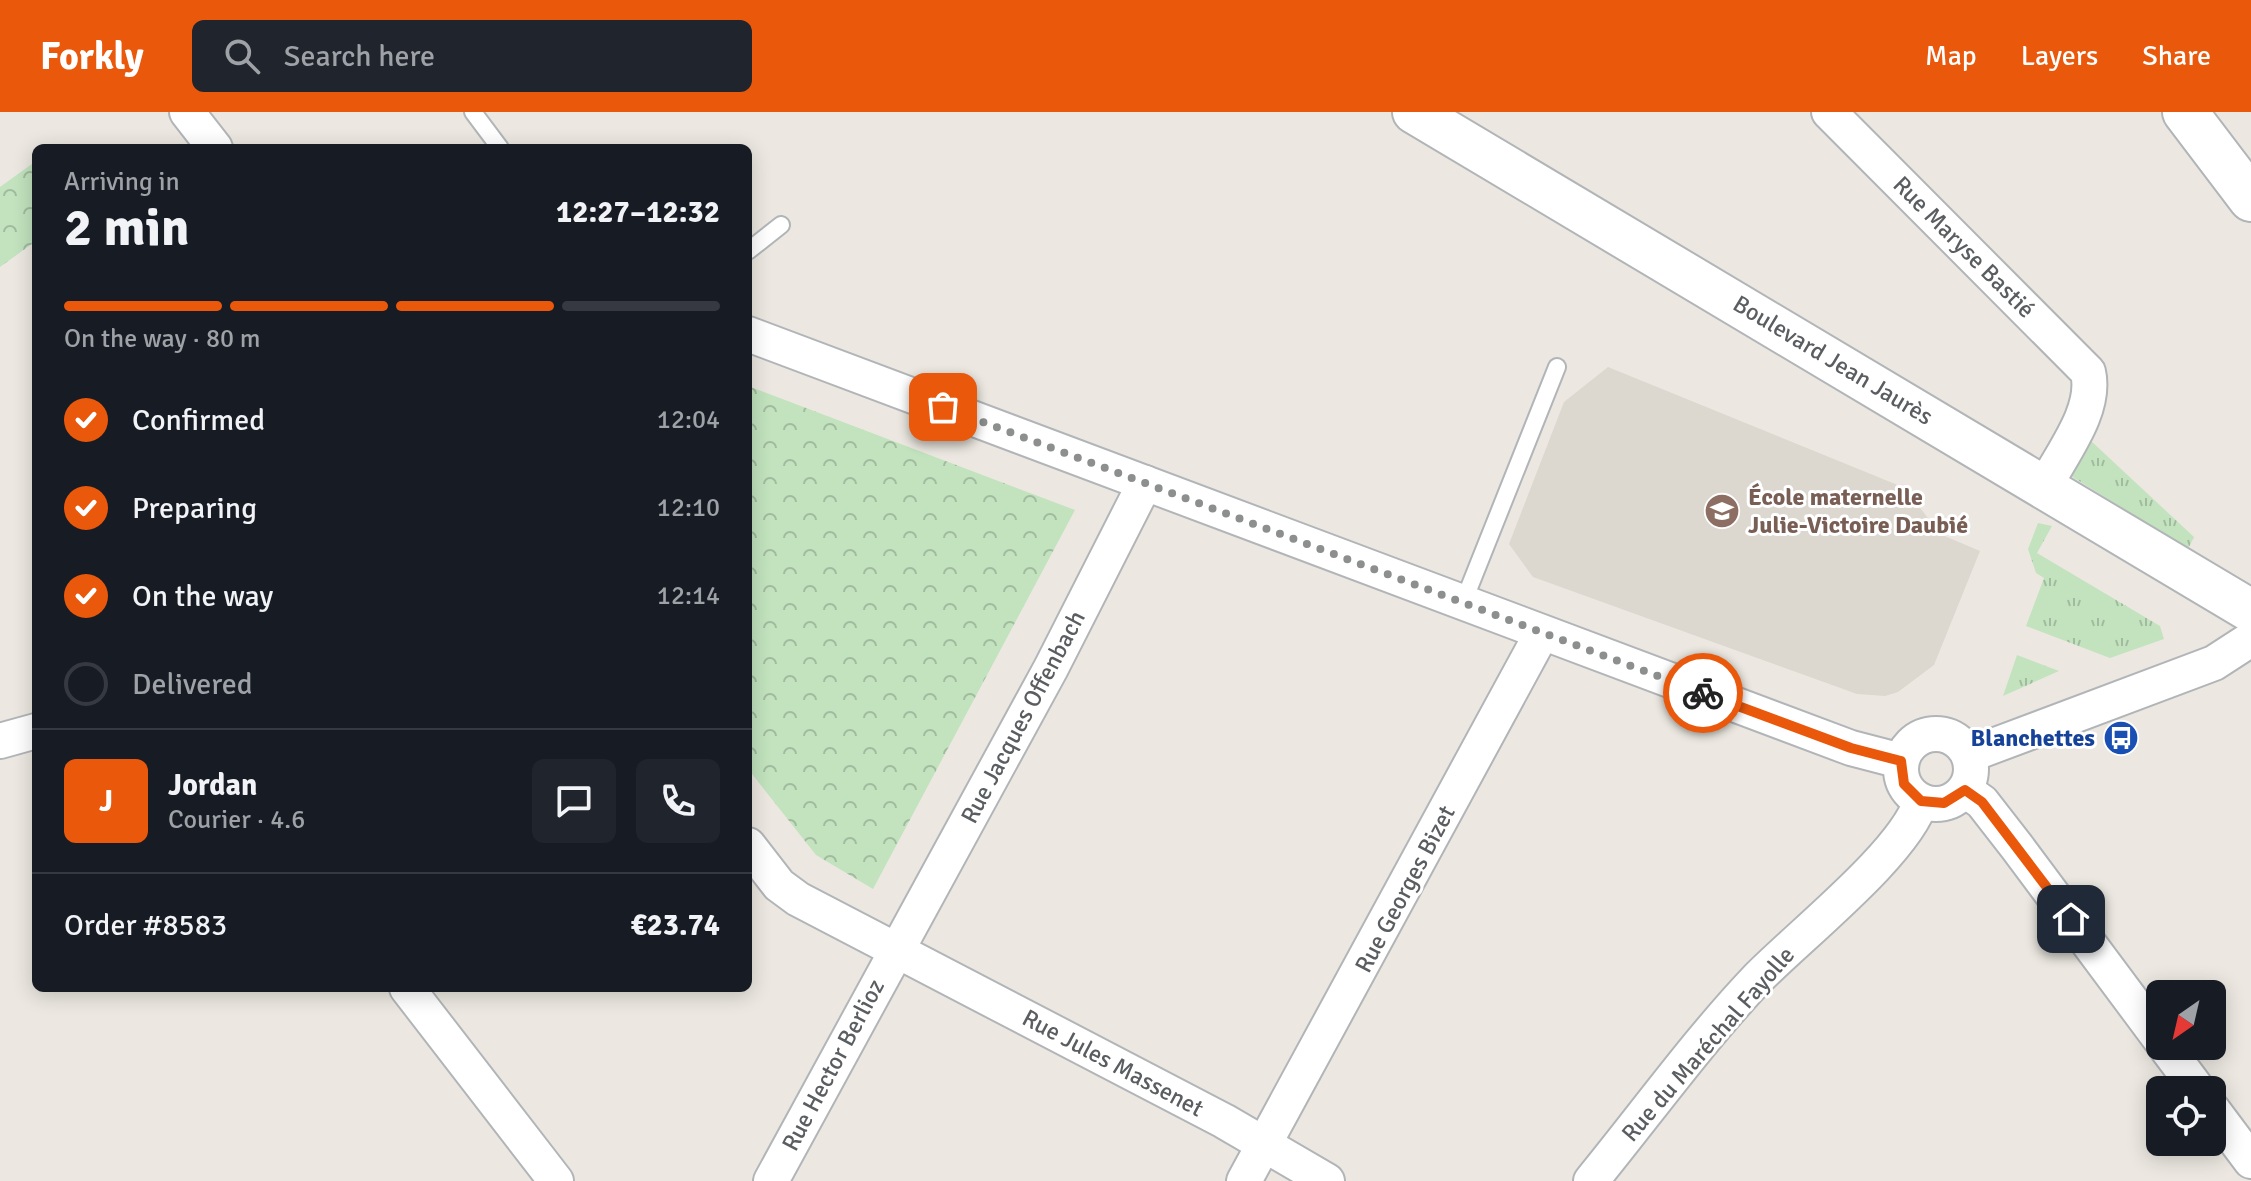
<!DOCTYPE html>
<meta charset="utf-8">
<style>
:root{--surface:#171b24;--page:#20242c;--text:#f1f3f6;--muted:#9ea1a6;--line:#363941;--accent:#ea580c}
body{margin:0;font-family:Signika,sans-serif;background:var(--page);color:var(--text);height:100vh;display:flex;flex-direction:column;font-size:30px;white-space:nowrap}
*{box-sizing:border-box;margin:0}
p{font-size:26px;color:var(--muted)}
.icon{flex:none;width:44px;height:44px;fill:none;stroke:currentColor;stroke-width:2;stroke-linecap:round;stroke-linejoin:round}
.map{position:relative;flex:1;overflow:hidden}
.drawer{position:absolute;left:32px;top:32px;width:720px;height:848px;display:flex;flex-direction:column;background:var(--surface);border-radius:12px;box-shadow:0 4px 20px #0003}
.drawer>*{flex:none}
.needle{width:52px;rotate:214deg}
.fabs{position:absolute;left:2146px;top:868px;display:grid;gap:16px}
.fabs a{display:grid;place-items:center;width:80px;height:80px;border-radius:12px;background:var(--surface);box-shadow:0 4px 20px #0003;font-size:40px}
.pin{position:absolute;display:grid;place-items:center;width:68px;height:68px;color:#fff;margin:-34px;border-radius:16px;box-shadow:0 4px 12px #0006}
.courier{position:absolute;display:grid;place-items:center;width:80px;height:80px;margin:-40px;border:6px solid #ea580c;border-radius:50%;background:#fff;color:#222;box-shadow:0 2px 10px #0007}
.head em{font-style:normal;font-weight:700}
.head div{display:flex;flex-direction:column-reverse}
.head{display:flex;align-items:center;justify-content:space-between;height:136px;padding:0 32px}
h1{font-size:52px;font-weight:700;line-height:60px}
.bar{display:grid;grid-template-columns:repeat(4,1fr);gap:12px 8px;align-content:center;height:96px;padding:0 32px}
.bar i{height:10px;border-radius:6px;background:var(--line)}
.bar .active{background:var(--accent)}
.bar p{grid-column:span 4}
.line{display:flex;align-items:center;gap:20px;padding:0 32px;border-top:2px solid var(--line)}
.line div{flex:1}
.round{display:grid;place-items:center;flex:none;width:84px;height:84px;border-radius:12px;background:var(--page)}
ol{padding:0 32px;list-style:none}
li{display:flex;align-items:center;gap:24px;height:88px}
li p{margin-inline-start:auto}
li .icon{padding:8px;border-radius:50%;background:var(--accent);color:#fff;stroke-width:4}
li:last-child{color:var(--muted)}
li i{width:44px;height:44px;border:4px solid var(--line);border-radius:50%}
header{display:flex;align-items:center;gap:48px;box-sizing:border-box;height:112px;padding:0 40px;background:var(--accent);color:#fff}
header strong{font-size:38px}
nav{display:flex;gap:44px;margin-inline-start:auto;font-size:28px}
.search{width:560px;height:72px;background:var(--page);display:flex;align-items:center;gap:20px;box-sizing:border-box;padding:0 28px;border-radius:12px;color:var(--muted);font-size:30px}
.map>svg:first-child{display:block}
.education{fill:#dcd7cf}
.grass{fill:url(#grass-tufts)}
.forest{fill:url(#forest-crowns)}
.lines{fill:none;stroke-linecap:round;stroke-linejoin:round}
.service-casing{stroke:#b2b5b8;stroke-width:20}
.minor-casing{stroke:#b2b5b8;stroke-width:38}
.tertiary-casing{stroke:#b2b5b8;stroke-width:46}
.secondary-casing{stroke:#b1b5b8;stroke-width:48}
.service{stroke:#fff;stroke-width:16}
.minor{stroke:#fff;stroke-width:34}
.tertiary{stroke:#fff;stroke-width:42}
.secondary{stroke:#fff;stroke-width:44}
.done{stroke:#8d8e8e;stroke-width:8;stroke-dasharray:0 14.4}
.route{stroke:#ea580c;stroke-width:10}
.labels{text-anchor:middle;stroke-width:6;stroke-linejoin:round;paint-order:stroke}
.street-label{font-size:24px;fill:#5a5e61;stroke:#fff}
.education-label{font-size:24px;font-weight:bold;fill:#785e54;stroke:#fff;text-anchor:start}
.transit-label{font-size:24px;font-weight:bold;fill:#164399;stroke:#fff;text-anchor:end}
</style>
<header>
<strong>Forkly</strong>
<div class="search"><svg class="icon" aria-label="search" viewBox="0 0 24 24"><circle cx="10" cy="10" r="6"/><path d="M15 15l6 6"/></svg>Search here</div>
<nav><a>Map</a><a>Layers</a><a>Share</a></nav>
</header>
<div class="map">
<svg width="2251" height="1069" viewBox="0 0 2251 1069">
<defs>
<pattern id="grass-tufts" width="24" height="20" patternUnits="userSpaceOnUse" patternTransform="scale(2)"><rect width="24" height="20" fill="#c2e3be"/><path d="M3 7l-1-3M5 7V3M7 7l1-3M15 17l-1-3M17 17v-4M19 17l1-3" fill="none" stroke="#a1bb9e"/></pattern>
<pattern id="forest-crowns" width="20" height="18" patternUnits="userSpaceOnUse" patternTransform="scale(2)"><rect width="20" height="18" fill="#c2e3be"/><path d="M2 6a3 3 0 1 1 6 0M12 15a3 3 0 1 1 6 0" fill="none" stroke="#a1bb9e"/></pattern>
</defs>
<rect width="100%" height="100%" fill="#ece8e1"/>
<polygon class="education" points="1608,255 1905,376 1940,422 1980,439 1934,553 1898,580 1885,584 1857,582 1533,465 1509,432 1564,290"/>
<g class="grass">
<polygon points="2090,328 2194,425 2188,437 2071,364"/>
<polygon points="2038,411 2052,414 2037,441 2160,514 2164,527 2110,546 2026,514 2044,466 2036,461 2028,437"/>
<polygon points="2017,543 2059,559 2003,584"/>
</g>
<g class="forest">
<polygon points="36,49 36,129 0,155 0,75"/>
<polygon points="748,274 1075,398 873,777 816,743 748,657"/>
</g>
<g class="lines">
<defs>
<g id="service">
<polyline points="473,0 500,36"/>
<polyline points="748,139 781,113"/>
<polyline points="1463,491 1557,255"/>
</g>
<g id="minor">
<polyline points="187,0 215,36"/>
<path d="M1829,0l259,260c9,38 -26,81 -43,114"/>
<polyline points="748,222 1851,636 1901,649"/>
<circle cx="1936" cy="657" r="35"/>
<polyline points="0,629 36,619"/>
<polyline points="1969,643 2214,551 2251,527"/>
<polyline points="1965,678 1982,690 2017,735 2160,927"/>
<polyline points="748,733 779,773 798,787 1224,1009 1327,1069"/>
<polyline points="407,876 556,1069"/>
<polyline points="2165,934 2198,978"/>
<polyline points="2212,997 2251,1049"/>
<polyline points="771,1069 1051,556 1145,371"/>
<polyline points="1244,1069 1542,521"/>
<path d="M1591,1069c54,-66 108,-141 166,-202 42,-43 148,-126 164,-178"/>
</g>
<polyline id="tertiary" points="1414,0 2251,499"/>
<polyline id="secondary" points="2185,0 2251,87"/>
</defs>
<use href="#service" class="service-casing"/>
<use href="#minor" class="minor-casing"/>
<use href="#tertiary" class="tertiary-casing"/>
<use href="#secondary" class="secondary-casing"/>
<use href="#service" class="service"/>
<use href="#minor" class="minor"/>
<use href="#tertiary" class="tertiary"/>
<use href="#secondary" class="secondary"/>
</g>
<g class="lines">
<polyline class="done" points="943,295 1703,581"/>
<polyline class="route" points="1703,581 1851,636 1901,649 1904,672 1921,689 1944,691 1965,678 1982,690 2071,807"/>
</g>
<defs>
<symbol id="school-disc" viewBox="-11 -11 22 22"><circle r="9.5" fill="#8d6e63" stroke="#fff"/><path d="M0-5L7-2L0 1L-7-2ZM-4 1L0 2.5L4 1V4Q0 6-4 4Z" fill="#fff"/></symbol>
<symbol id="bus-disc" viewBox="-11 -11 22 22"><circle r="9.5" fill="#1a4fb4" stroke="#fff"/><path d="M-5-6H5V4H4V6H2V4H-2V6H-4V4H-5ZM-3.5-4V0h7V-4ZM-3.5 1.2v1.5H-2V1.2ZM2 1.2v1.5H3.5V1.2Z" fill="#fff"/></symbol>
</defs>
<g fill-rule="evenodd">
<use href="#school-disc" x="1702" y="379" width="40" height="40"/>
<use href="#bus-disc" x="2101" y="606" width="40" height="40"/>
</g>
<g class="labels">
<g class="street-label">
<text transform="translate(1964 135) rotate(45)" y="8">Rue Maryse Bastié</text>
<text transform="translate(1833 248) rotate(31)" y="8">Boulevard Jean Jaurès</text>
<text transform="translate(1023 605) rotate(-62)" y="8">Rue Jacques Offenbach</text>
<text transform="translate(1405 777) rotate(-62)" y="8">Rue Georges Bizet</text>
<text transform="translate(1708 932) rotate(-49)" y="8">Rue du Maréchal Fayolle</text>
<text transform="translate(1113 951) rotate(28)" y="8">Rue Jules Massenet</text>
<text transform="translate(833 953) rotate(-62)" y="8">Rue Hector Berlioz</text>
</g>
<g class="education-label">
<text x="1748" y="393">École maternelle<tspan x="1748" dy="28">Julie-Victoire Daubié</tspan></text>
</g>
<g class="transit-label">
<text x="2095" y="634">Blanchettes</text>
</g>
</g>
</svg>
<div class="fabs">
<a><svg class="needle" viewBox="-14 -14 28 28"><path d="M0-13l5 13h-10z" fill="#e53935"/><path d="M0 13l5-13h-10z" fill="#9ea1a6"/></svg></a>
<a><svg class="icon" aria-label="locate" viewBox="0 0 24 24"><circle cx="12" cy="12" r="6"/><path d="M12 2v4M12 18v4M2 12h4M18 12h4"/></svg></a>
</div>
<div class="pin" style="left:943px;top:295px;background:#ea580c"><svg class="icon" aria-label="bag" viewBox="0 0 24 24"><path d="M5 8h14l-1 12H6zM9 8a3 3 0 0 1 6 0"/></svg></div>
<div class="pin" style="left:2071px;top:807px;background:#1f2937"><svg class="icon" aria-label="home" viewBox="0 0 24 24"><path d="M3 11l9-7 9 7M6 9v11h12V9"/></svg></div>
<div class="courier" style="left:1703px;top:581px"><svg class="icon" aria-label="bike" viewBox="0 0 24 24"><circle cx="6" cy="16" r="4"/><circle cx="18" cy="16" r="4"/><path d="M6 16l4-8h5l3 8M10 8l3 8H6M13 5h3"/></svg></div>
<section class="drawer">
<div class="head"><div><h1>2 min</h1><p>Arriving in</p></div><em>12:27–12:32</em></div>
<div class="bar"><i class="active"></i><i class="active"></i><i class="active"></i><i></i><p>On the way · 80 m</p></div>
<ol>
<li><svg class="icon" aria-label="check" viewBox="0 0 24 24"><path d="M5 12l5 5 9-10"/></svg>Confirmed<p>12:04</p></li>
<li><svg class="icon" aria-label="check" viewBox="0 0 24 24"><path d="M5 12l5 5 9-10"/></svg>Preparing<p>12:10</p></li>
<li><svg class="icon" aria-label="check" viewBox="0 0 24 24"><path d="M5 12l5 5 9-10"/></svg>On the way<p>12:14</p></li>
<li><i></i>Delivered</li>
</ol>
<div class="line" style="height:144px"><b class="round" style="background:var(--accent);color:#fff">J</b><div><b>Jordan</b><p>Courier · 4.6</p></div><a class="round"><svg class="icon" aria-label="chat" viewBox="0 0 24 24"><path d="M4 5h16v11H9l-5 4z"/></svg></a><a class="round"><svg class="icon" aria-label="phone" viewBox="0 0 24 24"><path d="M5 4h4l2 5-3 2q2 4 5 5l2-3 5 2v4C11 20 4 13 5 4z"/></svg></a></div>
<div class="line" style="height:104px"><div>Order #8583</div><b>€23.74</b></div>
</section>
</div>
